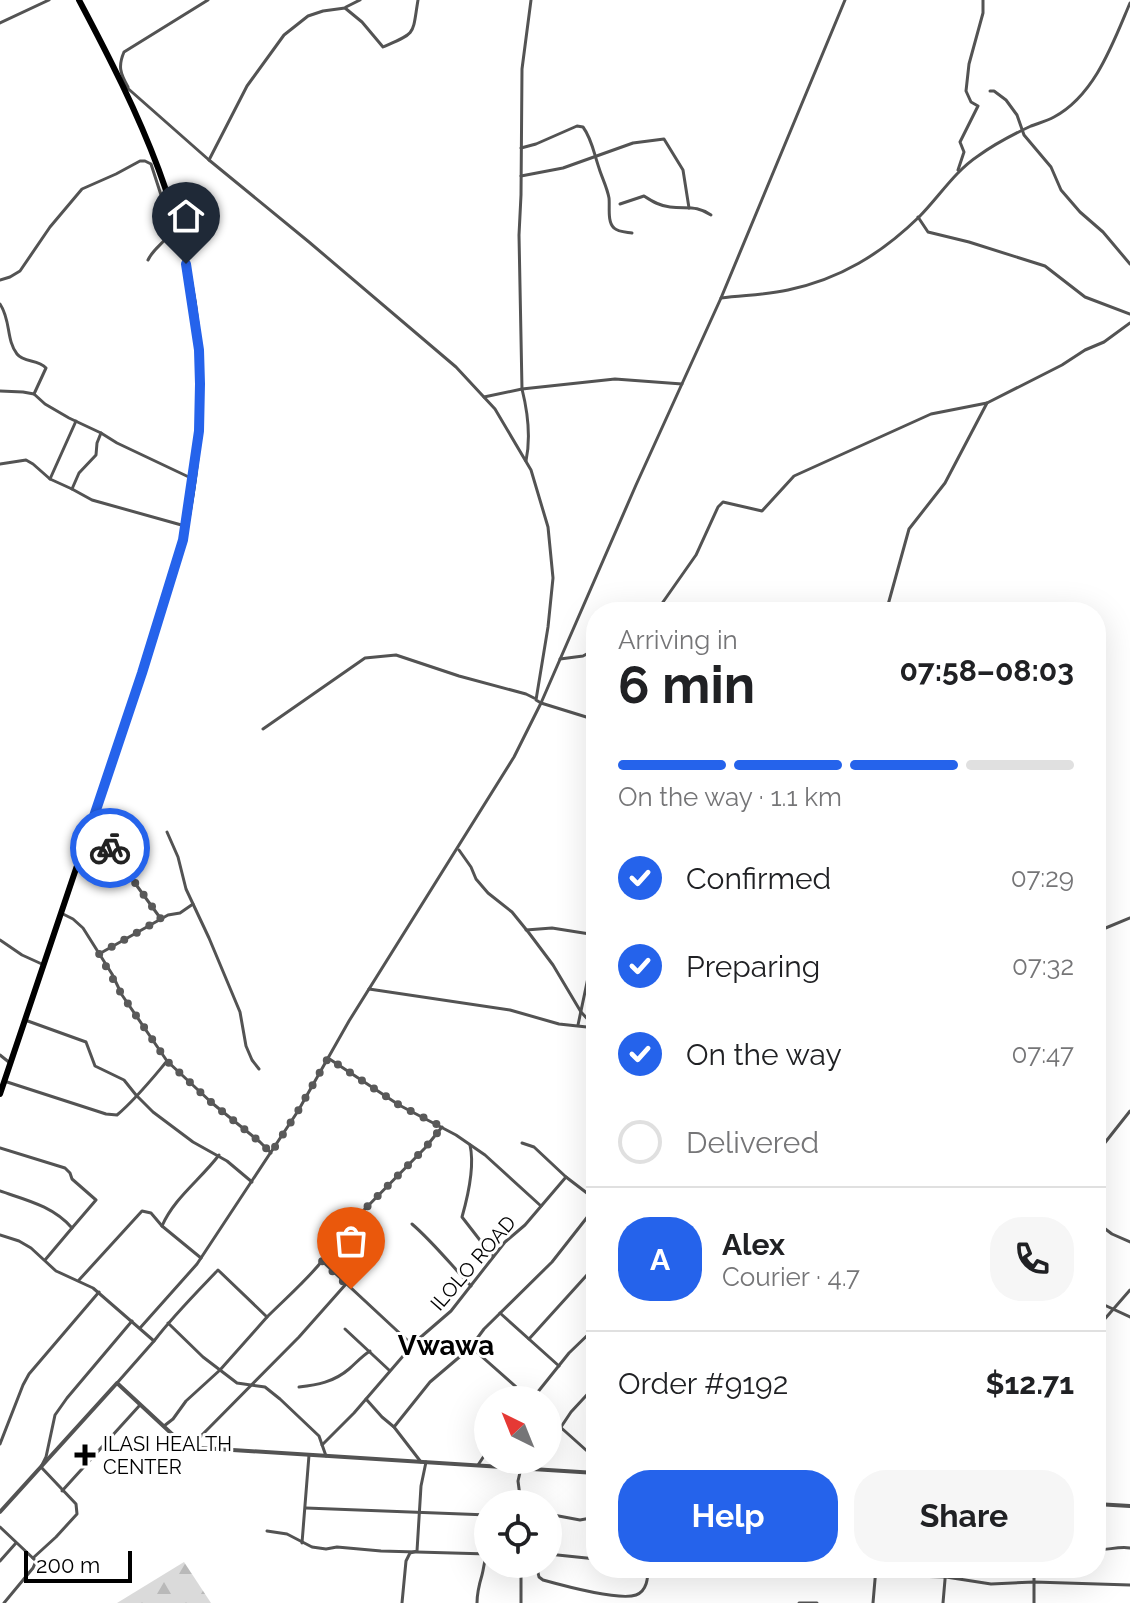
<!DOCTYPE html>
<meta charset="utf-8">
<style>
:root{--surface:#fff;--page:#f6f6f6;--text:#202124;--muted:#757577;--line:#e0e0e0;--accent:#2563eb}
body{margin:0;font-family:Raleway,sans-serif;background:var(--page);color:var(--text);height:100vh;display:flex;flex-direction:column;font-size:30px;white-space:nowrap}
*{box-sizing:border-box;margin:0}
p{font-size:26px;color:var(--muted)}
.icon{flex:none;width:44px;height:44px;fill:none;stroke:currentColor;stroke-width:2;stroke-linecap:round;stroke-linejoin:round}
.map{position:relative;flex:1;overflow:hidden}
.side{position:absolute;left:586px;top:602px;width:520px;height:976px;display:flex;flex-direction:column;background:var(--surface);border-radius:32px;box-shadow:0 8px 32px #0002}
.side>*{flex:none}
.needle{width:52px;rotate:317deg}
.tools{position:absolute;left:474px;top:1386px;display:grid;gap:16px}
.tools a{display:grid;place-items:center;width:88px;height:88px;border-radius:50%;background:var(--surface);box-shadow:0 8px 32px #0002;font-size:40px}
.scale{position:absolute;left:24px;bottom:20px;width:108px;box-sizing:border-box;padding-left:8px;border:4px solid #000;border-top:0;font-size:22px;line-height:28px;white-space:nowrap;color:#000;-webkit-text-stroke:6px #fff;paint-order:stroke}
.pin{position:absolute;display:grid;place-items:center;width:68px;height:68px;color:#fff;margin:-82px -34px;border-radius:50% 50% 50% 0;rotate:-45deg;box-shadow:0 0 8px #0007}
.pin .icon{rotate:45deg}
.courier{position:absolute;display:grid;place-items:center;width:80px;height:80px;margin:-40px;border:6px solid #2563eb;border-radius:50%;background:#fff;color:#222;box-shadow:0 2px 10px #0007}
.headline em{font-style:normal;font-weight:700}
.headline div{display:flex;flex-direction:column-reverse}
.headline{display:flex;align-items:center;justify-content:space-between;height:136px;padding:0 32px}
h1{font-size:52px;font-weight:700;line-height:60px}
.bar{display:grid;grid-template-columns:repeat(4,1fr);gap:12px 8px;align-content:center;height:96px;padding:0 32px}
.bar i{height:10px;border-radius:6px;background:var(--line)}
.bar .on{background:var(--accent)}
.bar p{grid-column:span 4}
.line{display:flex;align-items:center;gap:20px;padding:0 32px;border-top:2px solid var(--line)}
.line div{flex:1}
.round{display:grid;place-items:center;flex:none;width:84px;height:84px;border-radius:32px;background:var(--page)}
ol{padding:0 32px;list-style:none}
li{display:flex;align-items:center;gap:24px;height:88px}
li p{margin-inline-start:auto}
li .icon{padding:8px;border-radius:50%;background:var(--accent);color:#fff;stroke-width:4}
li:last-child{color:var(--muted)}
li i{width:44px;height:44px;border:4px solid var(--line);border-radius:50%}
.action{display:flex;gap:16px;margin-top:auto;padding:16px 32px}
.action a{flex:1;height:92px;border-radius:32px;background:var(--accent);color:#fff;font-size:32px;font-weight:700;line-height:92px;text-align:center}
.action a+a{background:var(--page);color:var(--text)}
.map>svg:first-child{display:block}
.forest{fill:url(#forest-firs)}
.lines{fill:none;stroke-linecap:round;stroke-linejoin:round}
.minor{stroke:#535353;stroke-width:3}
.tertiary{stroke:#535353;stroke-width:4}
.trunk{stroke:#000;stroke-width:6}
.done{stroke:#595959;stroke-width:8;stroke-dasharray:0 14.4}
.route{stroke:#2563eb;stroke-width:10}
.poi-dot{fill:#000;stroke:#fff;stroke-width:3}
.labels{text-anchor:middle;stroke-width:6;stroke-linejoin:round;paint-order:stroke}
.street-label{font-size:20px;fill:#000;stroke:#fff}
.poi-label{font-size:20px;fill:#000;stroke:#fff;text-anchor:start}
.district-label{font-size:28px;font-weight:bold;fill:#000;stroke:#fff}
</style>
<div class="map">
<svg width="1130" height="1603" viewBox="0 0 1130 1603">
<defs>
<pattern id="forest-firs" width="22" height="20" patternUnits="userSpaceOnUse" patternTransform="scale(2)"><rect width="22" height="20" fill="#dadada"/><path d="M5 1l3.5 6h-7zM16 11l3.5 6h-7z" fill="#b9b9b9"/></pattern>
</defs>
<rect width="100%" height="100%" fill="#fff"/>
<polygon class="forest" points="184,1562 211,1603 117,1603"/>
<g class="lines">
<g class="minor">
<polyline points="346,7 360,0"/>
<polyline points="0,23 49,0"/>
<polyline points="124,85 209,160 309,242 456,367 495,409 531,470 548,527 553,578 548,627 536,700 541,703 514,757 349,1021 298,1111 197,1264 140,1328"/>
<path d="M128,87c-8,-14 -10,-21 -4,-35l84,-52"/>
<polyline points="990,91 994,91 1006,100 1017,115 1024,135 1051,167 1061,190 1080,212 1103,232 1130,264"/>
<path d="M521,148l15,-4 41,-18 6,1c9,12 11,27 16,41 3,10 8,19 10,30 1,8 -2,24 5,30 4,4 12,4 18,5"/>
<path d="M209,160l38,-74 37,-51 24,-19 15,-5 22,-3 17,14 21,25c34,-15 29,-11 35,-47"/>
<polyline points="958,170 964,152 960,142 978,106 971,102 966,91 969,64 983,13 983,0"/>
<polyline points="521,176 563,168 633,143 664,139 683,170 689,208"/>
<path d="M620,204l24,-8c9,6 16,10 26,11 18,2 26,-2 41,8"/>
<polyline points="918,217 928,232 969,242 1045,266 1085,297 1130,314"/>
<path d="M0,280l10,-3 10,-6 30,-44 32,-38 34,-15 24,-13h5l6,3 21,65c-5,13 -18,18 -24,31"/>
<path d="M721,298c22,-3 45,-3 67,-8 52,-11 93,-36 131,-73 20,-20 35,-45 59,-61 14,-10 38,-23 53,-30 8,-3 16,-5 23,-9 41,-22 59,-74 76,-114"/>
<path d="M0,304c11,16 6,36 17,50 7,9 21,5 29,14l-12,26"/>
<polyline points="0,391 23,392 34,394 45,404 69,418 101,433 117,443 193,479"/>
<polyline points="484,397 522,389 615,379 682,384"/>
<polyline points="101,433 97,443 96,455 79,473 72,489 92,500 185,526"/>
<path d="M526,461c5,-24 2,-48 -4,-72l-3,-154 2,-40 1,-126 9,-69"/>
<polyline points="0,464 26,460 33,464 50,479 72,489"/>
<polyline points="50,479 76,421"/>
<polyline points="656,612 696,555 718,507 723,502 762,511 794,476 931,414 987,403 1062,365 1085,350 1104,342 1130,323"/>
<polyline points="886,612 909,529 945,483 987,403"/>
<polyline points="560,659 583,656 596,649"/>
<polyline points="596,720 541,703 636,485 721,298 845,0"/>
<polyline points="263,729 365,658 396,655 459,676 526,694 534,698"/>
<polyline points="91,825 98,826 113,853 161,919"/>
<polyline points="167,832 178,857 186,889 209,938 240,1012 246,1046 252,1060 259,1069"/>
<polyline points="459,850 471,867 476,879 488,893 512,912 529,933 553,965 581,1012 594,1026"/>
<polyline points="61,913 73,919 83,928 112,974 122,995 167,1061 212,1103 260,1142 271,1153"/>
<polyline points="526,930 552,928 596,935"/>
<polyline points="1096,932 1130,918"/>
<polyline points="0,940 22,955 44,965"/>
<polyline points="99,954 168,915 180,913 193,904"/>
<polyline points="369,989 510,1010 559,1024 596,1028"/>
<polyline points="25,1020 86,1042 95,1066 124,1080 136,1095 153,1112 193,1142 227,1161 252,1182"/>
<polyline points="578,1025 596,940"/>
<polyline points="0,1055 10,1063"/>
<polyline points="328,1058 399,1105 456,1135 485,1155 541,1206"/>
<path d="M4,1081l102,33 11,1c19,-16 34,-35 50,-54"/>
<polyline points="596,1141 595,1152 596,1164"/>
<polyline points="522,1143 534,1147 566,1177 596,1200"/>
<path d="M470,1145c5,22 -2,51 -8,72l31,40"/>
<polyline points="0,1148 65,1168 70,1173 72,1179 96,1200 72,1228"/>
<polyline points="1096,1154 1130,1111"/>
<path d="M0,1191c26,9 53,15 72,37l-27,32"/>
<polyline points="1096,1222 1112,1234 1130,1242"/>
<path d="M412,1224c22,19 39,41 59,62"/>
<path d="M162,1226c12,-28 39,-47 57,-71"/>
<path d="M0,1235l19,6 12,7 25,23 37,17 61,53c19,-25 42,-48 64,-71l49,47 -47,53 -17,-13 -35,-34"/>
<polyline points="322,1261 407,1340 414,1341 422,1336 451,1311 505,1242 525,1225 566,1177"/>
<polyline points="79,1280 142,1211 151,1213 162,1226 201,1258"/>
<polyline points="1096,1304 1100,1303 1130,1317"/>
<polyline points="500,1313 559,1366"/>
<path d="M267,1317c17,-17 40,-37 55,-56 14,-17 16,-32 36,-45l67,-68 17,-21"/>
<polyline points="345,1329 389,1370"/>
<polyline points="1096,1329 1130,1290"/>
<polyline points="529,1339 596,1265"/>
<polyline points="471,1347 531,1400"/>
<polyline points="117,1383 154,1341"/>
<path d="M299,1387c18,-2 35,-5 50,-18 7,-6 13,-13 21,-18"/>
<polyline points="366,1399 382,1417 394,1427 421,1462"/>
<polyline points="533,1400 537,1393 569,1353 596,1327"/>
<polyline points="548,1416 596,1459"/>
<polyline points="164,1426 173,1419 186,1401 220,1370 237,1383 265,1387 280,1399 319,1436 326,1456"/>
<polyline points="394,1427 430,1382 470,1348 484,1329 552,1262 596,1206"/>
<polyline points="561,1427 571,1412 596,1385"/>
<polyline points="198,1439 299,1337 346,1284"/>
<polyline points="0,1444 23,1385 29,1374 99,1292"/>
<polyline points="322,1445 354,1413 416,1341"/>
<polyline points="478,1465 488,1450"/>
<polyline points="521,1468 518,1481 521,1504"/>
<polyline points="62,1491 140,1405"/>
<polyline points="306,1508 488,1515"/>
<polyline points="548,1514 580,1520 596,1517"/>
<polyline points="0,1527 36,1561 33,1568 4,1603"/>
<polyline points="267,1531 287,1534 312,1547 326,1549 337,1547 381,1551 488,1554"/>
<polyline points="302,1543 309,1455"/>
<path d="M1096,1550c13,0 23,-4 34,-2"/>
<polyline points="548,1554 596,1559"/>
<polyline points="33,1558 56,1537 77,1514 76,1504 41,1467 46,1457 55,1415 67,1398 132,1321"/>
<polyline points="0,1561 16,1543"/>
<path d="M536,1564l3,13 4,3c18,5 76,21 93,15 11,-4 12,-17 12,-27"/>
<polyline points="693,1568 759,1572 758,1568"/>
<polyline points="832,1571 879,1575 946,1577 991,1584 1034,1582 1130,1585"/>
<polyline points="402,1603 406,1561 410,1553 417,1551 421,1486 426,1462"/>
<path d="M477,1603c0,-10 2,-18 5,-28 2,-7 2,-14 5,-21"/>
<polyline points="521,1603 521,1564"/>
<polyline points="799,1603 817,1603"/>
<polyline points="873,1603 876,1568"/>
<polyline points="943,1603 946,1568"/>
<polyline points="1034,1603 1034,1568"/>
</g>
<g class="tertiary">
<polyline points="1096,1504 1130,1506"/>
<polyline points="0,1512 117,1383 186,1447 596,1473"/>
</g>
<path class="trunk" d="M0,1094c38,-111 75,-222 112,-332 18,-52 35,-103 51,-155 7,-23 16,-46 21,-70 12,-60 20,-124 15,-186 -9,-132 -59,-236 -120,-351"/>
</g>
<g class="lines">
<path class="done" d="M110,848l51,71 -62,35 23,41 45,66 45,42 48,39 11,11 27,-42 30,-53 71,47 43,22 -17,21 -67,68c-17,11 -25,27 -36,45l29,28"/>
<polyline class="route" points="110,848 98,826 91,825 142,673 183,540 199,431 200,384 199,350 186,264"/>
</g>
<path class="poi-dot" d="M81 1443h8v8h8v8h-8v8h-8v-8h-8v-8h8z"/>
<g class="labels">
<g class="street-label">
<text transform="translate(473 1263) rotate(-49)" y="7">ILOLO ROAD</text>
</g>
<g class="poi-label">
<text x="103" y="1451">ILASI HEALTH<tspan x="103" dy="23">CENTER</tspan></text>
</g>
<g class="district-label">
<text x="446" y="1355">Vwawa</text>
</g>
</g>
</svg>
<div class="tools">
<a><svg class="needle" viewBox="-14 -14 28 28"><path d="M0-13l5 13h-10z" fill="#e53935"/><path d="M0 13l5-13h-10z" fill="#757577"/></svg></a>
<a><svg class="icon" aria-label="locate" viewBox="0 0 24 24"><circle cx="12" cy="12" r="6"/><path d="M12 2v4M12 18v4M2 12h4M18 12h4"/></svg></a>
</div>
<div class="scale">200 m</div>
<div class="pin" style="left:351px;top:1289px;background:#ea580c"><svg class="icon" aria-label="bag" viewBox="0 0 24 24"><path d="M5 8h14l-1 12H6zM9 8a3 3 0 0 1 6 0"/></svg></div>
<div class="pin" style="left:186px;top:264px;background:#1f2937"><svg class="icon" aria-label="home" viewBox="0 0 24 24"><path d="M3 11l9-7 9 7M6 9v11h12V9"/></svg></div>
<div class="courier" style="left:110px;top:848px"><svg class="icon" aria-label="bike" viewBox="0 0 24 24"><circle cx="6" cy="16" r="4"/><circle cx="18" cy="16" r="4"/><path d="M6 16l4-8h5l3 8M10 8l3 8H6M13 5h3"/></svg></div>
<section class="side">
<div class="headline"><div><h1>6 min</h1><p>Arriving in</p></div><em>07:58–08:03</em></div>
<div class="bar"><i class="on"></i><i class="on"></i><i class="on"></i><i></i><p>On the way · 1.1 km</p></div>
<ol>
<li><svg class="icon" aria-label="check" viewBox="0 0 24 24"><path d="M5 12l5 5 9-10"/></svg>Confirmed<p>07:29</p></li>
<li><svg class="icon" aria-label="check" viewBox="0 0 24 24"><path d="M5 12l5 5 9-10"/></svg>Preparing<p>07:32</p></li>
<li><svg class="icon" aria-label="check" viewBox="0 0 24 24"><path d="M5 12l5 5 9-10"/></svg>On the way<p>07:47</p></li>
<li><i></i>Delivered</li>
</ol>
<div class="line" style="height:144px"><b class="round" style="background:var(--accent);color:#fff">A</b><div><b>Alex</b><p>Courier · 4.7</p></div><a class="round"><svg class="icon" aria-label="phone" viewBox="0 0 24 24"><path d="M5 4h4l2 5-3 2q2 4 5 5l2-3 5 2v4C11 20 4 13 5 4z"/></svg></a></div>
<div class="line" style="height:104px"><div>Order #9192</div><b>$12.71</b></div>
<div class="action"><a>Help</a><a>Share</a></div>
</section>
</div>
